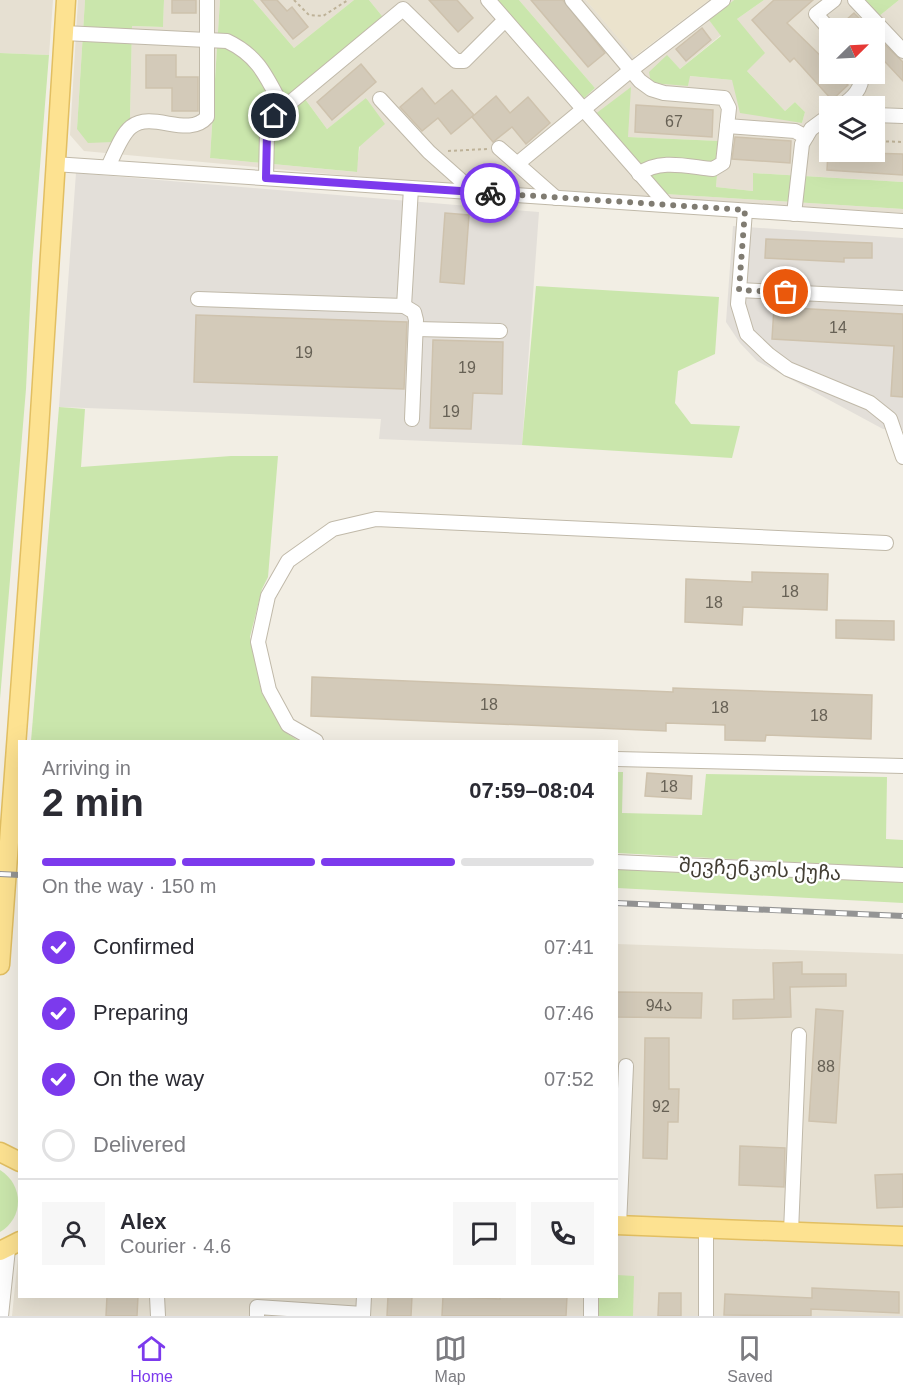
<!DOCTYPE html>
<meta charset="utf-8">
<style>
:root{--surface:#fff;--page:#f7f7f7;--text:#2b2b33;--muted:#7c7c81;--line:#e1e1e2;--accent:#7c3aed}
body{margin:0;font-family:Helvetica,"Noto Sans Georgian",sans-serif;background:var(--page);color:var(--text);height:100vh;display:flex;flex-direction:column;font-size:22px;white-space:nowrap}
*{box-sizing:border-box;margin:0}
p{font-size:20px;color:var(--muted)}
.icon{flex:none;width:33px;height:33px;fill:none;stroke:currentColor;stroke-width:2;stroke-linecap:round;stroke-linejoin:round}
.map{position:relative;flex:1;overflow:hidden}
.sheet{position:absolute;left:18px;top:740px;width:600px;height:558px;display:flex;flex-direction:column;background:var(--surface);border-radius:0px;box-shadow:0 6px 24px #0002}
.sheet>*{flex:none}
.needle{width:39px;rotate:66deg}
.buttons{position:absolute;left:819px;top:18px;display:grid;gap:12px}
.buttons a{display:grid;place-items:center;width:66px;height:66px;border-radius:0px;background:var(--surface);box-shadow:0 6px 24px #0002;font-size:30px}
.pin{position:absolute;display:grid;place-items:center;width:51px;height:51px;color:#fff;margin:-26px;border:3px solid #fff;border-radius:50%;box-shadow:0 2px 6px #0007}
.courier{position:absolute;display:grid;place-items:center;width:60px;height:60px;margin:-30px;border:4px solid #7c3aed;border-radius:50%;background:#fff;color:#222;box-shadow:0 2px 8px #0007}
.summary em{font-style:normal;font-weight:800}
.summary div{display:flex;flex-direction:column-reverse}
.summary{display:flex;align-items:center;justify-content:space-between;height:102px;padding:0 24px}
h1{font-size:39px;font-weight:800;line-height:45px}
.bar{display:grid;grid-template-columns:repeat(4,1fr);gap:9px 6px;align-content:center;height:72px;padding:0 24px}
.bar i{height:8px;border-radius:4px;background:var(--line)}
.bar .on{background:var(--accent)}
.bar p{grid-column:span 4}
.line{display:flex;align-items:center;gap:15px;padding:0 24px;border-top:2px solid var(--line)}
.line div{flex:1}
.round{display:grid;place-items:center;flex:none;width:63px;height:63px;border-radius:0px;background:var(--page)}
ol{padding:0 24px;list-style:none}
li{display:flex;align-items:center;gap:18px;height:66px}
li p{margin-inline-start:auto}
li .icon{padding:6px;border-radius:50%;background:var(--accent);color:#fff;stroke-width:4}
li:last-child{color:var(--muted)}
li i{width:33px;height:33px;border:3px solid var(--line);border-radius:50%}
.dock{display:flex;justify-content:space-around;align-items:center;height:84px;border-top:2px solid var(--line);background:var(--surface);font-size:16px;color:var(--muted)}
.dock a{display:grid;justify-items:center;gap:3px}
.dock .on{color:var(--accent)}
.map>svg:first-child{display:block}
.residential{fill:#e6e0d2;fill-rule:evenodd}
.industrial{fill:#e3dfd9}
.education{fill:#ebe3cd}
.green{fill:#cae6ac}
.building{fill:#d3cab9;stroke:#cec2ad;stroke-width:1.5}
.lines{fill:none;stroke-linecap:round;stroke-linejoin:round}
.minor-casing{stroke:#c0b9a9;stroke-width:16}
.major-casing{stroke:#e2bf62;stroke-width:21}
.path{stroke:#beb298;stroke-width:2;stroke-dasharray:3 3;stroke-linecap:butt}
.minor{stroke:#fff;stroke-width:14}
.major{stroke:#fde291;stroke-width:18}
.rail-casing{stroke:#949494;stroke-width:6}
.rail{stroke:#fff;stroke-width:4;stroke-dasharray:11;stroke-linecap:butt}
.done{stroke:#807c72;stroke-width:6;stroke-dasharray:0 10.8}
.route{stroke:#7c3aed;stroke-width:8}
.labels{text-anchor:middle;stroke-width:4.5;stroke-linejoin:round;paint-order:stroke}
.number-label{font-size:16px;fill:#676155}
.street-label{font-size:20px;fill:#433e34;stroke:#fff}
</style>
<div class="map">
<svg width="903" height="1316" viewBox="0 0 903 1316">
<rect width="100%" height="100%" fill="#f2eee4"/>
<g class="residential">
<polygon points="0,0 53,0 49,55 0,53"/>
<path d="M78,0h7l-8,129 53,-11 2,-92 31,1 1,-27h56l-10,158 146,14 11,-74 -40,31 -22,-30 86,-72 -22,-27h126l87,100 13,-12 -76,-88h67l49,57 74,-57h25l-25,19 12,16 -41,34 -13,-13 21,30 1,-10 43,4 70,43 3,-11 -10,-10 -10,9 -38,-40 -10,-52 27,-19h99l15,17 21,-17h4v182l-150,-9v18l-37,-4 4,-46 -92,-4 -34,-22 71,79 238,15v4l-488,-31 -331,-31 -14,-16zM830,28h44v46h-44zM830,106h44v46h-44z"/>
<polygon points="253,0 354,0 294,48"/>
<polygon points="617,944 903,954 903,1316 12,1316 19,1247 20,1296 616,1296"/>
</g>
<g class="industrial">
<polygon points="76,173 539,212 522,445 379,439 381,419 59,407"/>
<polygon points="733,226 903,238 903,430 883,429 757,361 740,343 726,322"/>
</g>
<polygon class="education" points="586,0 709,0 634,57"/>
<g class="green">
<polygon points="85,0 164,0 163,27 132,26 130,118 113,142 88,143 77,129"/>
<polygon points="220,0 253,0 294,48 354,0 369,0 391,27 305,99 327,129 366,98 385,124 359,147 357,172 210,158"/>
<polygon points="495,0 519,0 595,88 582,100"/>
<polygon points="734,0 764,0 737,19 765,53 747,71 785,111 795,102 805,112 802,123 740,113 732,80 690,76 688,86 651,83 649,72 667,55 680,69 721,36 709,20"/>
<polygon points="863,0 899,0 878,17"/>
<polygon points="0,53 49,55 32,265 26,389 0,699"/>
<polygon points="631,87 628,137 720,141 716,187 753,191 753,173 903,182 903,209 665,194 594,115"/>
<polygon points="536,286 719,297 715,354 678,371 675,403 691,424 740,426 732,458 522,445"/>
<polygon points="59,407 85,409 81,467 231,456 278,456 268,577 262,589 250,637 262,693 285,732 299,741 31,741"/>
<polygon points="617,772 623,772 622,813 702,815 706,774 887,777 886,839 903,840 903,868 617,853"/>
<polygon points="616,862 903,875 903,903 617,888"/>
<path d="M0,1170c24,15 24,48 0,62z"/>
<polygon points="617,1275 634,1276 633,1316 597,1316 598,1296 616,1296"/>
</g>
<g class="building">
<rect x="172" y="0" width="24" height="13"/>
<polygon points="261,0 277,0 287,11 292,7 308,27 293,39"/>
<polygon points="429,0 457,0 473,18 458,32"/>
<polygon points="531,0 563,0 605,53 588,67"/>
<polygon points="774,0 813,0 787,23 830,65 830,74 837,74 848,85 832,100 794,58 790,62 752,20"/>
<polygon points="854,13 869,28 854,28 846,20"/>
<polygon points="702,28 711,40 686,61 676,49"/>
<polygon points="874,34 903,62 903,81 874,50"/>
<polygon points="146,55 176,55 176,77 198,77 198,111 172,111 172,88 146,88"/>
<polygon points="361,64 376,82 332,120 317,102"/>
<polygon points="422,88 435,104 452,90 474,115 451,134 438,118 422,131 400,107"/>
<polygon points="496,96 510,113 528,97 550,123 526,144 512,127 493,142 472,117"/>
<polygon points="636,105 713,110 712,137 635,132"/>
<polygon points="735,137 791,141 790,163 732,159"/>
<polygon points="828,152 903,154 903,175 827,170"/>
<polygon points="445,213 469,215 464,284 440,282"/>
<polygon points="766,239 872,243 872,258 844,258 844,262 765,258"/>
<polygon points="774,307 903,314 903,397 891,396 894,346 772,339"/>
<polygon points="196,315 407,322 404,389 194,382"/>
<polygon points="433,340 503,342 502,394 473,393 471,429 430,428"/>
<polygon points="752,572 828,574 827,610 743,607 742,625 685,622 686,579 752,582"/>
<polygon points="836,620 894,621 894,640 836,638"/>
<polygon points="312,677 673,692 673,688 872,695 871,739 766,735 765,741 725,740 725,725 666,723 666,731 311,716"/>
<polygon points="647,773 692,776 691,799 645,796"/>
<polygon points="802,962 802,974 846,974 846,986 790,987 791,1017 733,1019 733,1000 774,999 773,963"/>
<polygon points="616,992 702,993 701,1018 616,1017"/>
<polygon points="816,1009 843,1011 836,1123 809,1121"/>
<polygon points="645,1038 669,1038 669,1089 679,1089 678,1122 668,1122 667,1159 643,1158"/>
<polygon points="740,1146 785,1148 784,1187 739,1185"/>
<polygon points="903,1174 903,1207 877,1208 875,1175"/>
<polygon points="812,1288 899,1292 899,1313 811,1309 811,1316 724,1315 725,1294 812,1298"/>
<polygon points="659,1293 681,1293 681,1316 658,1316"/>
<polygon points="107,1296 138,1296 137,1316 106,1316"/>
<polygon points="388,1296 412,1296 411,1316 387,1316"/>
<polygon points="443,1296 500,1299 500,1296 567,1296 566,1316 442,1316"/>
</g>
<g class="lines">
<defs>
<g id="minor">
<polyline points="488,0 667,205"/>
<path d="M572,0l68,81 11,8 13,4 60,5 5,10 -6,55 -10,6c-24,-2 -53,-11 -74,5"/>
<polyline points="855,0 903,51"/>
<polyline points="830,30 816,14 834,0"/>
<path d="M64,33l163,8c32,15 40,37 56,67"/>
<polyline points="380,99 429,152 474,192"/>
<path d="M841,106c12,-8 21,-17 21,-32"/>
<polyline points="874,115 903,116"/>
<polyline points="727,126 795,131 806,137"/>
<polyline points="499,148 556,198"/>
<polyline points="54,164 903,221"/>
<polyline points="517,164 631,70 723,0"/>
<path d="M108,167c6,-12 13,-32 23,-40 22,-17 57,12 76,-10v-117"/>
<polyline points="266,178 267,132 274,116 403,9 456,61 464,61 505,20"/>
<polyline points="745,211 738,304 747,334 769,355 788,369 870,403 890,419 903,457"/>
<polyline points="794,214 802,144 811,129 830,115"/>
<polyline points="739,290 903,298"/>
<polyline points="198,299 404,306 414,312 416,320 412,419"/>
<polyline points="404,306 411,188"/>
<polyline points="416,329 500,331"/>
<polyline points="316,741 288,725 269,690 258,642 268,596 288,561 333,529 376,519 886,543"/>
<polyline points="616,759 903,766"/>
<polyline points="616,862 903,875"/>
<polyline points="619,1226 626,1066"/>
<polyline points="791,1232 799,1035"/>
<polyline points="157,1296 158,1316"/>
<polyline points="1,1316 8,1249"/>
<polyline points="257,1316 257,1307 363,1314"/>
<polyline points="363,1316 364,1296"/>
<polyline points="591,1316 591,1296"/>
<polyline points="706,1316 706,1229"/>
</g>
<g id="major">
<polyline points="0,965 38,446 66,0"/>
<polyline points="0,1152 20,1162"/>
<polyline points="616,1225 903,1236"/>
<polyline points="0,1251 20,1241"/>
</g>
</defs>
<use href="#minor" class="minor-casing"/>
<use href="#major" class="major-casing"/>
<g class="path">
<polyline points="294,0 309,15 323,16 348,0"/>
<polyline points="829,140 830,140"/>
<polyline points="874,141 903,142"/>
<polyline points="448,151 487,149"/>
</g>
<use href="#minor" class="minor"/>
<use href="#major" class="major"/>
<defs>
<g id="rail">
<polyline points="0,874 20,875"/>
<polyline points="616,903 903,916"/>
</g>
</defs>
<use href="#rail" class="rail-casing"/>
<use href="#rail" class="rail"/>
</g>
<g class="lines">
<polyline class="done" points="490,193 745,210 739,290 786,292"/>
<polyline class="route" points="274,116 267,132 266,178 490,193"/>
</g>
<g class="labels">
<g class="number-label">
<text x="674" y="127">67</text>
<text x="838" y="333">14</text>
<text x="304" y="358">19</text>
<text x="467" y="373">19</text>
<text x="451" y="417">19</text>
<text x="790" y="597">18</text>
<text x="714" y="608">18</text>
<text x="489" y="710">18</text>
<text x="720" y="713">18</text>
<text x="819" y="721">18</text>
<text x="669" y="792">18</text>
<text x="659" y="1011">94ა</text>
<text x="826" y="1072">88</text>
<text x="661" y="1112">92</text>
</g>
<g class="street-label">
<text transform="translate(760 869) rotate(3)" y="7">შევჩენკოს ქუჩა</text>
</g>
</g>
</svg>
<div class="buttons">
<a><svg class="needle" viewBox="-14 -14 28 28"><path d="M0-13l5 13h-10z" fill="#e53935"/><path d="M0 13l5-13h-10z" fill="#7c7c81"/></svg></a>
<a><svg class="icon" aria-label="layers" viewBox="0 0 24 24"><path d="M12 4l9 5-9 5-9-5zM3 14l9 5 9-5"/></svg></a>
</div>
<div class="pin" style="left:786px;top:292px;background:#ea580c"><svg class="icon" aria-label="bag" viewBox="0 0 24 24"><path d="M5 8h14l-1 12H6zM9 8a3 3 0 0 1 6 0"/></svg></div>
<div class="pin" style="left:274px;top:116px;background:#1f2937"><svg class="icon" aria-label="home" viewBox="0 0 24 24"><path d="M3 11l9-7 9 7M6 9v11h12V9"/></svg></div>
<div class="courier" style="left:490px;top:193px"><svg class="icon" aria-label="bike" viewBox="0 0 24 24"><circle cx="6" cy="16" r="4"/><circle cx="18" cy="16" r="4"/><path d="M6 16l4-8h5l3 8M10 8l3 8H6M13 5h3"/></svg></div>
<section class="sheet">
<div class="summary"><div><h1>2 min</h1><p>Arriving in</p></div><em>07:59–08:04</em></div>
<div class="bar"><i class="on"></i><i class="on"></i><i class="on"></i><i></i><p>On the way · 150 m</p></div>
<ol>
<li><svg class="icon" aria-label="check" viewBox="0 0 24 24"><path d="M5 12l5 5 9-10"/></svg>Confirmed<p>07:41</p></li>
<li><svg class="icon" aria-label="check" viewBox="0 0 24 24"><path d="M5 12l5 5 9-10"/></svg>Preparing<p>07:46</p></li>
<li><svg class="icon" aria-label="check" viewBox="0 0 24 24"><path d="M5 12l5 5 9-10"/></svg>On the way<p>07:52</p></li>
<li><i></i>Delivered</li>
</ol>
<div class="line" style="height:108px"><a class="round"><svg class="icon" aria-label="person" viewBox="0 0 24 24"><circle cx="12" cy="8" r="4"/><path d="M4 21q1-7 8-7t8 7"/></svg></a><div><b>Alex</b><p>Courier · 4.6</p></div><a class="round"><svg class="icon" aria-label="chat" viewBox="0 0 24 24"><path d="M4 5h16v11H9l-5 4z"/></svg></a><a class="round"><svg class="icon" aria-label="phone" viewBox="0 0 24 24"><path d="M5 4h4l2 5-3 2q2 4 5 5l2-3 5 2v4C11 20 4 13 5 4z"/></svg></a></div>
</section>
</div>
<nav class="dock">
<a class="on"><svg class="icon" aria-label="home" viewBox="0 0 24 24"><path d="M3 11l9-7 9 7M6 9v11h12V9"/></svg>Home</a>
<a><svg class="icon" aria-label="map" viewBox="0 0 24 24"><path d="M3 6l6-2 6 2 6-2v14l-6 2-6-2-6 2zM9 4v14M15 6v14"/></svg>Map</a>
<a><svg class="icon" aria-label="saved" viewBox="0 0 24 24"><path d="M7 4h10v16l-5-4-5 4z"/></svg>Saved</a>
</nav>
